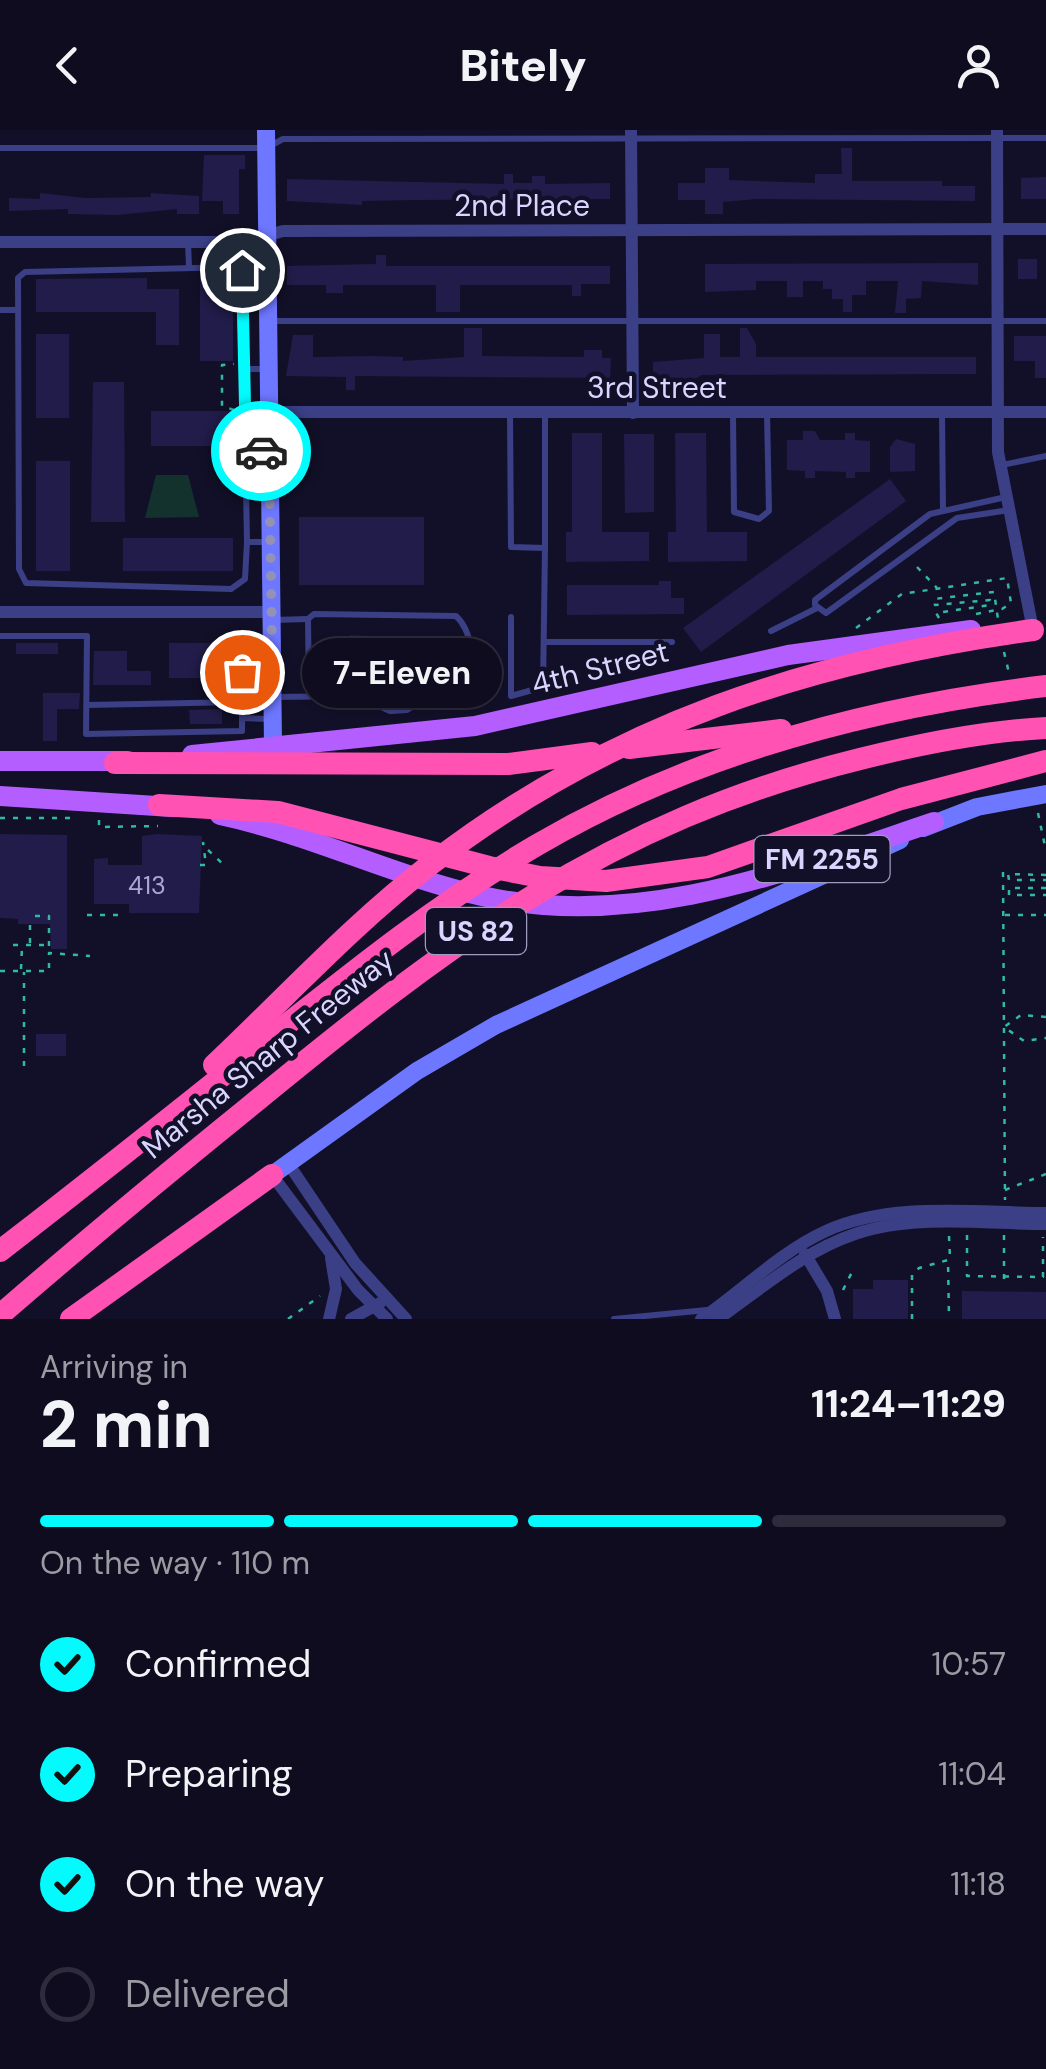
<!DOCTYPE html>
<meta charset="utf-8">
<style>
:root{--surface:#0e0c1e;--page:#1c1a2b;--text:#f1f3f6;--muted:#9b9ba4;--line:#2e2c3c;--accent:#03fbfe}
body{margin:0;font-family:"DM Sans",sans-serif;background:var(--page);color:var(--text);height:100vh;display:flex;flex-direction:column;font-size:38px;white-space:nowrap}
*{box-sizing:border-box;margin:0}
p{font-size:32px;color:var(--muted)}
.icon{flex:none;width:55px;height:55px;fill:none;stroke:currentColor;stroke-width:2;stroke-linecap:round;stroke-linejoin:round}
.map{position:relative;height:1189px;overflow:hidden}
.details{display:flex;flex-direction:column;background:var(--surface);flex:1}
.details>*{flex:none}
.pin{position:absolute;display:grid;place-items:center;width:85px;height:85px;color:#fff;margin:-42px;border:5px solid #fff;border-radius:50%;box-shadow:0 2px 10px #0007}
.courier{position:absolute;display:grid;place-items:center;width:100px;height:100px;margin:-50px;border:8px solid #03fbfe;border-radius:50%;background:#fff;color:#222;box-shadow:0 2px 12px #0007}
.bubble{position:absolute;height:70px;border-radius:35px;background:var(--surface);box-shadow:0 2px 8px #0004,0 0 0 2px var(--line);font-size:32px;font-weight:800;line-height:70px;text-align:center}
.headline em{font-style:normal;font-weight:800}
.headline div{display:flex;flex-direction:column-reverse}
.headline{display:flex;align-items:center;justify-content:space-between;height:170px;padding:0 40px}
h1{font-size:65px;font-weight:800;line-height:75px}
.bar{display:grid;grid-template-columns:repeat(4,1fr);gap:15px 10px;align-content:center;height:120px;padding:0 40px}
.bar i{height:12px;border-radius:8px;background:var(--line)}
.bar .current{background:var(--accent)}
.bar p{grid-column:span 4}
ol{padding:0 40px;list-style:none}
li{display:flex;align-items:center;gap:30px;height:110px}
li p{margin-inline-start:auto}
li .icon{padding:10px;border-radius:50%;background:var(--accent);color:#111;stroke-width:4}
li:last-child{color:var(--muted)}
li i{width:55px;height:55px;border:5px solid var(--line);border-radius:50%}
header{display:flex;justify-content:space-between;align-items:center;height:130px;padding:0 40px;background:var(--surface);font-size:45px;font-weight:800}
.map>svg:first-child{display:block}
.green{fill:#13322e}
.building{fill:#211c49}
.lines{fill:none;stroke-linecap:round;stroke-linejoin:round}
.path{stroke:#30b9a5;stroke-width:2.5;stroke-dasharray:5 8;stroke-linecap:butt}
.lane{stroke:#3b3f86;stroke-width:6}
.street{stroke:#3b3f86;stroke-width:12}
.secondary{stroke:#6e77ff;stroke-width:18}
.primary{stroke:#b55eff;stroke-width:20}
.highway{stroke:#ff52b3;stroke-width:22}
.done{stroke:#9391b4;stroke-width:10;stroke-dasharray:0 18}
.route{stroke:#03fbfe;stroke-width:12}
.labels{text-anchor:middle;stroke-width:9;stroke-linejoin:round;paint-order:stroke}
.number-label{font-size:25px;fill:#aaa8d2}
.shield{fill:#121028;stroke:#9d9bbe;stroke-width:2.5}
.shield-label{font-size:28px;font-weight:bold;fill:#d8d6ff}
.street-label{font-size:30px;fill:#d8d6ff;stroke:#121028}
</style>
<header><svg class="icon" aria-label="back" viewBox="0 0 24 24"><path d="M15 5l-7 7 7 7"/></svg>Bitely<svg class="icon" aria-label="person" viewBox="0 0 24 24"><circle cx="12" cy="8" r="4"/><path d="M4 21q1-7 8-7t8 7"/></svg></header>
<div class="map">
<svg width="1046" height="1189" viewBox="0 0 1046 1189">
<rect width="100%" height="100%" fill="#121028"/>
<polygon class="green" points="156,345 188,345 199,387 145,388"/>
<g class="building">
<polygon points="841,18 852,18 852,51 942,51 942,56 975,56 975,71 756,69 723,72 723,84 705,84 705,70 678,70 678,53 705,53 705,38 729,38 729,50 815,53 815,44 842,44"/>
<polygon points="204,25 245,25 245,39 239,39 239,84 223,84 223,71 202,71"/>
<polygon points="504,44 513,44 513,53 532,53 532,46 545,46 545,54 610,53 610,69 416,70 362,71 362,75 287,71 287,49 504,54"/>
<polygon points="1046,47 1046,69 1021,69 1021,48"/>
<polygon points="40,63 85,68 151,67 151,63 199,66 199,84 177,84 177,79 117,85 68,84 68,79 9,81 9,68 40,69"/>
<polygon points="376,125 386,125 386,136 610,136 610,154 581,154 581,166 572,166 572,155 460,155 460,182 436,182 436,155 343,155 343,163 326,163 326,155 287,155 287,136 376,134"/>
<rect x="1018" y="129" width="19" height="20"/>
<polygon points="978,133 978,155 922,151 921,168 906,169 906,183 895,183 898,151 866,151 866,165 852,165 852,182 843,182 843,169 832,169 832,159 823,159 823,151 803,151 803,167 787,167 787,151 756,151 756,160 705,162 705,134"/>
<polygon points="147,148 147,159 179,159 179,215 156,215 156,182 36,182 36,149"/>
<rect x="200" y="149" width="33" height="82"/>
<polygon points="464,198 482,198 482,226 584,227 584,220 602,220 602,228 611,228 610,248 355,246 355,260 346,260 346,247 286,246 293,205 313,205 313,227 373,226 403,227 403,231 464,227"/>
<polygon points="740,198 747,198 756,214 756,227 976,227 976,244 702,245 689,252 653,249 653,232 704,228 704,204 720,204 720,227 740,227"/>
<rect x="36" y="204" width="33" height="84"/>
<polygon points="1014,206 1046,206 1046,248 1035,248 1035,231 1014,231"/>
<polygon points="93,252 124,252 125,392 91,392"/>
<rect x="151" y="281" width="83" height="35"/>
<polygon points="803,301 815,301 820,310 845,310 845,303 855,303 855,310 870,311 870,342 855,342 855,348 846,348 846,342 815,341 815,348 805,348 805,341 787,340 787,310 803,310"/>
<polygon points="572,303 602,303 602,402 649,402 649,431 566,432 566,402 572,402"/>
<polygon points="675,303 706,303 707,402 747,402 747,431 668,432 668,402 676,402"/>
<polygon points="624,304 654,304 654,382 625,383"/>
<polygon points="896,309 915,314 915,341 890,342 890,317"/>
<rect x="36" y="331" width="34" height="110"/>
<polygon points="890,349 906,371 701,522 683,498"/>
<rect x="299" y="387" width="125" height="68"/>
<rect x="123" y="408" width="110" height="33"/>
<polygon points="659,451 671,451 671,468 684,468 684,484 567,485 567,455 659,455"/>
<polygon points="350,505 462,511 463,535 435,534 424,540 333,535 333,511 350,511"/>
<rect x="16" y="513" width="42" height="11"/>
<rect x="169" y="513" width="50" height="35"/>
<polygon points="94,521 127,521 127,541 151,541 151,555 93,555"/>
<polygon points="43,563 80,563 79,579 57,579 57,611 43,611"/>
<polygon points="222,579 222,594 190,594 189,580"/>
<polygon points="0,704 67,705 67,819 51,819 50,794 18,794 18,789 0,788"/>
<polygon points="157,704 202,706 199,783 129,783 129,774 94,774 94,729 108,728 108,735 142,735 142,706"/>
<rect x="36" y="904" width="30" height="22"/>
<polygon points="873,1150 908,1150 908,1189 853,1189 853,1159 873,1159"/>
<polygon points="962,1161 1046,1162 1046,1189 962,1189"/>
</g>
<g class="lines">
<g class="path">
<polyline points="234,280 222,276 222,235 234,234"/>
<polyline points="917,437 937,458"/>
<polyline points="939,488 936,483 990,475 990,470 935,475 934,469 994,462 998,489"/>
<polyline points="856,498 902,464 1007,448 1011,473 1002,479 976,484"/>
<polyline points="1004,522 1009,543"/>
<polyline points="1038,683 1046,721"/>
<polyline points="0,688 73,688"/>
<polyline points="99,690 99,697 158,696"/>
<polyline points="208,720 226,737"/>
<polyline points="200,735 206,735 203,712"/>
<polyline points="1003,742 1005,1070"/>
<polyline points="1046,745 1008,744 1009,750 1046,750"/>
<polyline points="1046,758 1009,758 1009,765 1046,765"/>
<polyline points="87,785 118,785"/>
<polyline points="1005,785 1046,785"/>
<polyline points="35,786 49,786 49,821"/>
<polyline points="30,795 30,814"/>
<polyline points="13,815 46,815"/>
<polyline points="21,839 22,817"/>
<polyline points="0,841 49,841 49,823 90,826"/>
<polyline points="1046,887 1021,885 1004,897 1024,911 1046,908"/>
<polyline points="24,936 24,842"/>
<polyline points="1005,1060 1046,1044"/>
<polyline points="967,1105 967,1146 1043,1147 1043,1107"/>
<polyline points="1004,1105 1004,1157"/>
<polyline points="949,1106 950,1128"/>
<polyline points="843,1160 852,1142"/>
<polyline points="288,1189 320,1166"/>
<polyline points="912,1189 912,1145 919,1138 948,1130 949,1189"/>
</g>
<g class="lane">
<polyline points="0,18 266,18 283,9 1046,8"/>
<polyline points="188,113 189,137"/>
<polyline points="0,180 18,180"/>
<polyline points="272,191 1046,191"/>
<polyline points="245,239 268,239"/>
<polyline points="510,284 511,417 545,418 543,557 511,566 511,487"/>
<polyline points="733,284 734,382 759,389 769,381 767,283"/>
<polyline points="942,284 943,380"/>
<polyline points="1002,335 1046,326"/>
<polyline points="1006,367 930,384 815,470 815,475 826,483 957,388 1009,380"/>
<polyline points="247,412 245,449 231,459 26,453 19,439 18,148 25,142 236,137 242,140 247,412 269,412"/>
<polyline points="545,418 545,284"/>
<polyline points="273,490 308,489"/>
<polyline points="771,501 817,478"/>
<polyline points="0,506 87,506 86,604 242,601 242,588 272,589"/>
<polyline points="544,512 672,512"/>
<polyline points="407,563 425,567"/>
<polyline points="358,566 386,563"/>
<path d="M274,567l83,-1 33,15 17,-1 20,-12 31,-5c20,-17 17,-59 -2,-77l-142,-2 -6,5 1,77"/>
<polyline points="87,575 242,572"/>
<polyline points="242,588 242,511 271,511"/>
<polyline points="614,1189 707,1180"/>
</g>
<g class="street">
<polyline points="631,0 633,283"/>
<polyline points="997,0 998,322 1033,500"/>
<polyline points="0,112 244,112 283,101 1046,99"/>
<polyline points="268,282 1046,282"/>
<polyline points="0,482 272,482"/>
<polyline points="288,1033 355,1133 406,1189"/>
<polyline points="272,1045 358,1160 387,1189"/>
<polyline points="805,1124 827,1161 835,1189"/>
<polyline points="329,1189 336,1159 331,1128"/>
<polyline points="351,1189 380,1173"/>
<path d="M701,1189c42,-29 79,-67 125,-88 66,-30 150,-18 220,-18"/>
<path d="M718,1189c43,-30 86,-68 137,-85 58,-20 130,-10 191,-10"/>
</g>
<g class="secondary">
<polyline points="266,0 273,616"/>
<polyline points="923,698 977,677 1046,664"/>
<polyline points="272,1045 417,941 496,895 900,710"/>
</g>
<g class="primary">
<polyline points="192,625 475,596 788,525 971,500"/>
<polyline points="0,631 128,631"/>
<polyline points="0,666 172,677"/>
<path d="M220,685c90,19 173,61 262,81 155,35 306,-25 452,-74"/>
</g>
<g class="highway">
<polyline points="629,618 781,600"/>
<polyline points="115,633 508,634 592,623"/>
<polyline points="159,675 278,682 489,737 540,747 606,751 708,737 901,669 1046,631"/>
<path d="M214,935c71,-67 140,-142 217,-201 182,-140 378,-203 602,-234"/>
<path d="M0,1121c88,-68 175,-137 261,-206 89,-71 177,-142 276,-200 154,-90 333,-138 509,-159"/>
<path d="M0,1185c82,-71 165,-140 249,-208 197,-162 358,-286 611,-348 60,-15 124,-28 186,-31"/>
<polyline points="71,1189 272,1045"/>
</g>
</g>
<g class="lines">
<polyline class="done" points="242,542 242,511 272,511 269,321 261,321"/>
<polyline class="route" points="242,140 246,320 261,321"/>
</g>
<g class="labels">
<g class="number-label">
<text x="147" y="764">413</text>
</g>
<g class="shield">
<rect x="754.5" y="706" width="135" height="46" rx="8"/>
<rect x="426" y="778" width="100" height="46" rx="8"/>
</g>
<g class="shield-label">
<text x="822" y="739">FM 2255</text>
<text x="476" y="811">US 82</text>
</g>
<g class="street-label">
<text x="522" y="86">2nd Place</text>
<text x="657" y="268">3rd Street</text>
<text transform="translate(600 538) rotate(-14)" y="10">4th Street</text>
<text transform="translate(268 924) rotate(-39)" y="10">Marsha Sharp Freeway</text>
</g>
</g>
</svg>
<div class="pin" style="left:242px;top:542px;background:#ea580c"><svg class="icon" aria-label="bag" viewBox="0 0 24 24"><path d="M5 8h14l-1 12H6zM9 8a3 3 0 0 1 6 0"/></svg></div>
<div class="pin" style="left:242px;top:140px;background:#1f2937"><svg class="icon" aria-label="home" viewBox="0 0 24 24"><path d="M3 11l9-7 9 7M6 9v11h12V9"/></svg></div>
<div class="courier" style="left:261px;top:321px"><svg class="icon" aria-label="car" viewBox="0 0 24 24"><path d="M5 17H2v-5l4-1 3-4h7l3 4 3 1v5h-3M9 17h6M6 11h13"/><circle cx="7" cy="17" r="2"/><circle cx="17" cy="17" r="2"/></svg></div>
<div class="bubble" style="left:302px;top:508px;width:200px">7-Eleven</div>
</div>
<section class="details">
<div class="headline"><div><h1>2 min</h1><p>Arriving in</p></div><em>11:24–11:29</em></div>
<div class="bar"><i class="current"></i><i class="current"></i><i class="current"></i><i></i><p>On the way · 110 m</p></div>
<ol>
<li><svg class="icon" aria-label="check" viewBox="0 0 24 24"><path d="M5 12l5 5 9-10"/></svg>Confirmed<p>10:57</p></li>
<li><svg class="icon" aria-label="check" viewBox="0 0 24 24"><path d="M5 12l5 5 9-10"/></svg>Preparing<p>11:04</p></li>
<li><svg class="icon" aria-label="check" viewBox="0 0 24 24"><path d="M5 12l5 5 9-10"/></svg>On the way<p>11:18</p></li>
<li><i></i>Delivered</li>
</ol>
</section>
